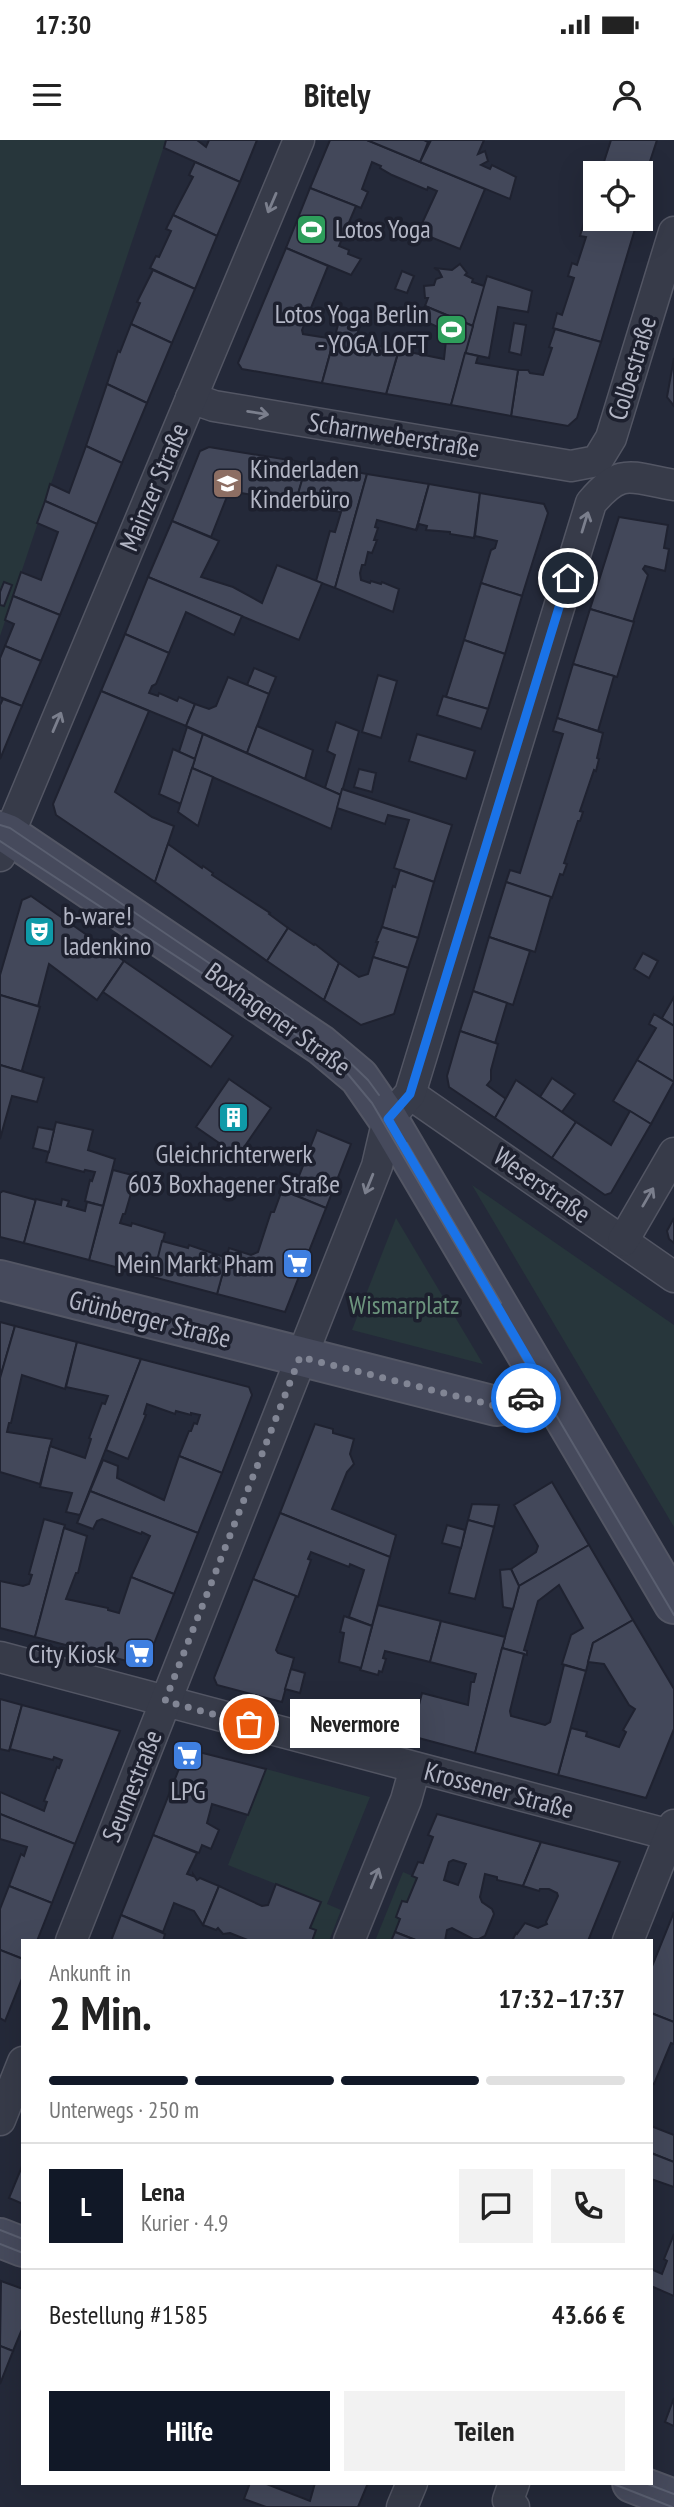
<!DOCTYPE html>
<html lang="de">
<meta charset="utf-8">
<style>
:root{--surface:#fff;--page:#f2f2f2;--text:#222;--muted:#767676;--line:#e0e0e0;--accent:#111827}
body{margin:0;font-family:"PT Sans Narrow",sans-serif;background:var(--page);color:var(--text);height:100vh;display:flex;flex-direction:column;font-size:26px;white-space:nowrap}
*{box-sizing:border-box;margin:0}
p{font-size:23px;color:var(--muted)}
.icon{flex:none;width:38px;height:38px;fill:none;stroke:currentColor;stroke-width:2;stroke-linecap:round;stroke-linejoin:round}
.map{position:relative;flex:1;overflow:hidden}
.side{position:absolute;left:21px;top:1799px;width:632px;height:546px;display:flex;flex-direction:column;background:var(--surface);border-radius:0px;box-shadow:0 7px 28px #0002}
.side>*{flex:none}
.controls{position:absolute;left:583px;top:21px;display:grid;gap:14px}
.controls a{display:grid;place-items:center;width:70px;height:70px;border-radius:0px;background:var(--surface);box-shadow:0 7px 28px #0002;font-size:35px}
.pin{position:absolute;display:grid;place-items:center;width:60px;height:60px;color:#fff;margin:-30px;border:4px solid #fff;border-radius:50%;box-shadow:0 2px 7px #0007}
.courier{position:absolute;display:grid;place-items:center;width:70px;height:70px;margin:-35px;border:5px solid #1a73e8;border-radius:50%;background:#fff;color:#222;box-shadow:0 2px 9px #0007}
.bubble{position:absolute;height:49px;border-radius:0px;background:var(--surface);box-shadow:0 7px 28px #0002;font-size:23px;font-weight:700;line-height:49px;text-align:center}
.headline em{font-style:normal;font-weight:700}
.headline div{display:flex;flex-direction:column-reverse}
.headline{display:flex;align-items:center;justify-content:space-between;height:119px;padding:0 28px}
h1{font-size:46px;font-weight:700;line-height:52px}
.bar{display:grid;grid-template-columns:repeat(4,1fr);gap:10px 7px;align-content:center;height:84px;padding:0 28px}
.bar i{height:9px;border-radius:5px;background:var(--line)}
.bar .current{background:var(--accent)}
.bar p{grid-column:span 4}
.line{display:flex;align-items:center;gap:18px;padding:0 28px;border-top:2px solid var(--line)}
.line div{flex:1}
.round{display:grid;place-items:center;flex:none;width:74px;height:74px;border-radius:0px;background:var(--page)}
.button{display:flex;gap:14px;margin-top:auto;padding:14px 28px}
.button a{flex:1;height:80px;border-radius:0px;background:var(--accent);color:#fff;font-size:28px;font-weight:700;line-height:80px;text-align:center}
.button a+a{background:var(--page);color:var(--text)}
.status{display:flex;justify-content:space-between;align-items:center;height:49px;padding:0 35px;background:var(--surface);direction:ltr}
.status svg{height:19px;fill:currentColor}
header{display:flex;justify-content:space-between;align-items:center;height:91px;padding:0 28px;background:var(--surface);font-size:32px;font-weight:700}
.map>svg:first-child{display:block}
.green{fill:#27363b}
.building{fill:#43485a;stroke:#1f2230;stroke-width:2;fill-rule:evenodd}
.lines{fill:none;stroke-linecap:round;stroke-linejoin:round}
.street-casing{stroke:#535664;stroke-width:33}
.secondary-casing{stroke:#535664;stroke-width:42}
.street{stroke:#373b49;stroke-width:30}
.secondary{stroke:#464a5c;stroke-width:38}
.tram{stroke:#5a5f70;stroke-width:2}
.oneway{stroke:#7b7f8d}
.done{stroke:#818594;stroke-width:7;stroke-dasharray:0 12.6}
.route{stroke:#1a73e8;stroke-width:9}
.labels{text-anchor:middle;stroke-width:7;stroke-linejoin:round;paint-order:stroke}
.poi-label{font-size:26px;fill:#b3b6c5;stroke:#1d202e;text-anchor:start}
.street-label{font-size:26px;fill:#b3b6c5;stroke:#1d202e}
.park-label{font-size:26px;fill:#6c947d;stroke:#1d202e}
</style>
<div class="status"><b>17:30</b><svg viewBox="0 0 49 12"><path d="M0 12V9h3v3zM5 12V6h3v6zM10 12V3h3v9zM15 12V0h3v12zM26 1h20v11H26zM47 4h2v5h-2z"/></svg></div>
<header><svg class="icon" aria-label="menu" viewBox="0 0 24 24"><path d="M4 6h16M4 12h16M4 18h16"/></svg>Bitely<svg class="icon" aria-label="person" viewBox="0 0 24 24"><circle cx="12" cy="8" r="4"/><path d="M4 21q1-7 8-7t8 7"/></svg></header>
<div class="map">
<svg width="674" height="2367" viewBox="0 0 674 2367">
<rect width="100%" height="100%" fill="#242939"/>
<g class="green">
<polygon points="0,0 166,0 0,496"/>
<polygon points="472,1045 674,1185 674,1387"/>
<polygon points="396,1078 483,1224 352,1190"/>
<polygon points="266,1629 370,1657 327,1764 341,1770 329,1801 312,1801 316,1791 310,1788 321,1762 228,1725"/>
<polygon points="403,1732 417,1738 407,1762 402,1761 396,1777 400,1779 391,1801 375,1801"/>
</g>
<g class="building">
<polygon points="166,0 197,0 206,7 209,0 257,0 240,42 164,8"/>
<polygon points="330,0 367,0 485,49 460,109 418,92 437,51 428,47 427,50 392,35 380,28 381,26 372,22 362,49 368,52 361,68 310,48"/>
<polygon points="367,0 424,0 428,2 420,22"/>
<polygon points="431,0 484,0 478,14 485,11 488,21 481,25 490,29 492,25 516,37 510,59 420,22"/>
<polygon points="611,0 657,0 640,52 640,33 595,33 595,40 593,39 596,26 602,28"/>
<polygon points="195,22 240,42 217,96 173,75 193,37 189,35"/>
<polygon points="310,48 356,66 339,106 349,110 348,114 361,119 351,135 286,108"/>
<polygon points="595,66 595,79 638,79 601,202 553,188 557,173 562,175 574,138 568,136 572,123 577,125 586,97 580,96 588,69 594,71"/>
<polygon points="173,75 217,96 195,149 150,128 156,116 159,117 171,91 166,89"/>
<polygon points="286,108 328,126 302,190 303,194 334,199 322,243 242,229 238,223"/>
<polygon points="460,124 467,133 465,135 473,139 472,142 484,146 487,139 473,186 425,166 428,158 425,158 424,146 434,145 436,139 442,137 439,131 434,128 452,130"/>
<polygon points="153,130 195,149 172,203 131,184 140,163 137,162"/>
<polygon points="402,131 414,136 407,153 395,149"/>
<polygon points="487,136 532,151 528,172 498,167 489,218 465,213"/>
<polygon points="425,166 473,186 451,265 386,254 399,210 444,219 447,191 420,179"/>
<polygon points="341,174 362,177 355,203 399,209 386,254 322,243"/>
<polygon points="514,183 526,185 521,215 509,212"/>
<polygon points="131,184 172,203 147,263 107,244 118,211 120,212"/>
<polygon points="555,189 601,202 577,278 568,286 511,276 518,230 528,230 530,233 543,235 552,208 549,207"/>
<polygon points="465,213 478,216 476,223 518,230 511,276 451,265"/>
<polygon points="674,218 674,266 667,257"/>
<polygon points="107,244 147,263 122,323 86,306"/>
<polygon points="86,306 122,323 97,384 45,361 50,344 69,353"/>
<polygon points="209,307 307,323 296,362 235,352 228,354 211,397 172,381 200,311"/>
<polygon points="307,323 367,334 335,448 316,441 330,391 335,392 341,372 295,364"/>
<polygon points="367,334 429,344 416,390 377,380 375,387 378,388 374,400 377,400 372,413 368,412 365,425 362,425 360,433 361,440 370,443 371,441 381,444 382,442 399,449 393,472 335,448"/>
<polygon points="429,344 480,353 474,398 450,394 450,392 426,390 427,386 419,384 416,391"/>
<polygon points="480,353 544,364 548,373 522,456 481,443 491,410 495,408 497,401 475,396"/>
<polygon points="45,361 97,384 60,475 13,456 21,432 41,440 58,392 37,383"/>
<polygon points="619,377 668,385 664,408 669,409 665,431 645,426 643,429 648,435 633,482 590,469"/>
<polygon points="172,381 219,401 201,437 233,447 262,463 277,425 322,443 299,500 148,437"/>
<polygon points="148,437 242,476 234,495 186,472 169,513 125,494"/>
<polygon points="4,442 12,445 4,466 0,465 0,452"/>
<polygon points="481,443 522,456 505,514 464,500"/>
<polygon points="13,456 60,475 41,521 5,506 14,484 5,480"/>
<polygon points="590,469 634,482 617,537 573,524"/>
<polygon points="125,494 169,513 156,544 152,546 149,553 158,556 159,553 177,561 179,557 195,564 186,586 101,551"/>
<polygon points="464,500 505,514 488,569 446,557"/>
<polygon points="5,506 41,521 22,566 0,557 0,518"/>
<polygon points="573,524 614,536 598,591 557,578"/>
<polygon points="254,528 276,537 269,554 247,545"/>
<polygon points="378,535 397,541 381,598 362,592"/>
<polygon points="228,537 269,554 247,613 186,586 195,564 209,569 216,566"/>
<polygon points="101,551 149,571 115,652 152,677 174,686 155,742 56,675 53,664"/>
<polygon points="443,556 488,569 481,589 437,575"/>
<polygon points="3,559 22,566 0,619 0,565"/>
<polygon points="557,578 603,593 597,618 599,619 596,631 594,630 580,671 583,672 580,681 578,681 564,723 567,724 563,735 560,734 552,758 506,742 510,730 520,733 563,594 553,591"/>
<polygon points="336,582 359,591 341,655 325,648 335,615 327,611"/>
<polygon points="257,586 313,610 305,639 247,613"/>
<polygon points="187,587 203,594 195,619 179,612"/>
<polygon points="203,594 341,655 331,689 192,628"/>
<polygon points="417,594 475,611 466,639 409,621"/>
<polygon points="173,609 195,619 181,664 159,654"/>
<polygon points="192,628 213,637 198,686 178,672"/>
<polygon points="359,629 376,633 372,652 354,647"/>
<polygon points="342,649 452,685 434,742 394,728 409,680 388,675 385,684 337,668"/>
<polygon points="168,704 202,728 203,726 213,733 212,735 270,773 269,774 288,788 267,821 155,742"/>
<polygon points="400,730 434,742 418,798 382,787 393,746 395,747"/>
<polygon points="506,742 551,757 535,812 489,797"/>
<polygon points="31,756 124,821 97,860 49,824 38,866 0,855 0,835 22,760"/>
<polygon points="382,787 418,798 408,828 373,817 378,802 376,802"/>
<polygon points="288,788 314,805 315,804 339,823 324,860 267,821"/>
<polygon points="489,797 530,811 513,865 473,851"/>
<polygon points="643,813 658,821 649,838 634,829"/>
<polygon points="373,817 408,828 394,874 361,885 324,860 339,823 359,837 368,834"/>
<polygon points="124,821 233,896 211,927 103,852"/>
<polygon points="473,851 507,863 495,903 460,891"/>
<polygon points="0,855 40,867 22,930 24,932 0,925"/>
<polygon points="674,857 674,886 662,878"/>
<polygon points="654,874 674,886 674,942 637,920 656,888 649,884"/>
<polygon points="460,891 498,904 491,930 491,940 487,945 506,959 495,978 449,947 447,936"/>
<polygon points="637,920 674,942 651,984 613,961"/>
<polygon points="0,925 44,938 37,962 12,956 0,999"/>
<polygon points="552,938 575,954 562,972 540,957"/>
<polygon points="229,939 271,968 238,1016 196,987"/>
<polygon points="516,940 576,982 552,1018 495,978"/>
<polygon points="630,971 651,984 611,1053 605,1055 552,1018 576,982 611,1005"/>
<polygon points="56,982 93,990 88,1010 115,1019 103,1066 85,1061 90,1040 92,1041 95,1032 85,1030 84,1032 46,1022"/>
<polygon points="38,987 54,990 49,1012 33,1008"/>
<polygon points="317,990 351,1004 326,1068 292,1054"/>
<polygon points="113,1030 136,1036 125,1074 123,1074 120,1083 131,1086 132,1083 165,1093 153,1137 89,1120"/>
<polygon points="282,1050 326,1068 285,1172 217,1154 229,1108 251,1115 258,1112 271,1072 274,1072"/>
<polygon points="3,1051 36,1060 24,1103 0,1097 0,1053"/>
<polygon points="36,1059 61,1065 62,1059 69,1061 67,1066 85,1071 87,1062 103,1066 89,1120 24,1103"/>
<polygon points="674,1078 674,1103 669,1099 667,1091"/>
<polygon points="162,1101 188,1108 189,1105 227,1118 217,1154 153,1137"/>
<polygon points="0,1182 15,1186 0,1238"/>
<polygon points="15,1186 77,1202 65,1249 22,1235 11,1283 9,1283 7,1292 52,1299 40,1344 0,1332 0,1238"/>
<polygon points="77,1202 141,1219 80,1375 66,1372 72,1353 40,1347 50,1306 85,1318 91,1299 89,1298 102,1263 105,1264 108,1256 66,1247"/>
<polygon points="141,1219 249,1247 252,1255 222,1333 179,1316 189,1291 191,1291 194,1283 197,1284 200,1275 191,1273 191,1275 176,1271 175,1274 147,1264 144,1274 146,1275 128,1319 106,1310"/>
<polygon points="315,1284 333,1289 333,1293 354,1299 350,1314 354,1324 347,1332 332,1369 396,1395 390,1417 280,1373"/>
<polygon points="179,1316 222,1333 198,1393 90,1351 103,1320 118,1326 117,1338 164,1360"/>
<polygon points="552,1342 589,1405 519,1446 511,1429 536,1412 538,1406 514,1365"/>
<polygon points="90,1351 198,1393 174,1454 131,1437 150,1396 142,1392 141,1394 102,1379 97,1381 93,1389 77,1383"/>
<polygon points="472,1364 499,1365 494,1387 468,1380"/>
<polygon points="280,1373 390,1417 372,1486 349,1477 364,1430 350,1424 349,1427 311,1412 308,1419 311,1420 298,1457 253,1439"/>
<polygon points="44,1379 65,1385 35,1497 0,1488 0,1441 23,1446 29,1444 32,1435 29,1434"/>
<polygon points="468,1380 494,1387 475,1459 449,1453"/>
<polygon points="447,1385 465,1390 461,1408 442,1403"/>
<polygon points="64,1388 87,1396 78,1433 76,1433 66,1459 108,1468 108,1470 119,1473 131,1437 174,1454 147,1521 142,1525 35,1497"/>
<polygon points="589,1405 633,1480 593,1503 586,1531 562,1524 571,1495 583,1488 559,1445 538,1461 524,1510 527,1511 527,1515 502,1508 519,1446"/>
<polygon points="511,1429 519,1446 513,1469 503,1467 500,1430"/>
<polygon points="253,1439 296,1456 276,1510 278,1513 294,1518 282,1562 217,1545 214,1538"/>
<polygon points="378,1465 441,1481 430,1522 385,1511 383,1518 386,1519 382,1532 379,1531 378,1535 360,1530"/>
<polygon points="344,1476 372,1486 361,1528 339,1522 344,1493 340,1492"/>
<polygon points="633,1480 674,1549 674,1589 646,1658 558,1635 571,1588 587,1592 586,1596 619,1607 626,1592 623,1590 635,1569 629,1565 604,1524 588,1522 593,1503"/>
<polygon points="441,1481 505,1497 475,1613 411,1596 422,1553 468,1565 471,1542 474,1542 476,1534 430,1522"/>
<polygon points="502,1508 524,1514 510,1571 511,1576 545,1585 550,1582 564,1525 586,1531 558,1635 475,1613"/>
<polygon points="291,1529 305,1533 300,1553 285,1549"/>
<polygon points="0,1559 22,1565 9,1611 0,1609"/>
<polygon points="22,1565 120,1591 75,1704 0,1674 0,1652 44,1671 47,1662 44,1661 57,1627 59,1628 62,1620 54,1617 53,1620 10,1609"/>
<polygon points="191,1610 266,1629 248,1675 212,1664 207,1683 219,1690 211,1709 202,1705 199,1713 153,1695 184,1616"/>
<polygon points="0,1674 75,1704 52,1763 9,1746 21,1714 24,1716 27,1707 0,1699"/>
<path d="M437,1674l104,28 -18,44 -26,-6v-3l-12,-3 -5,23 2,5 10,7 2,5 -9,22 -6,3h-6l-21,-11 -5,2 -2,11h-27l-23,-9 5,-13 -4,-2 6,-16 5,1 10,-24 -5,-2 6,-14 5,1 10,-26 -5,-2zM453,1720l13,4 -8,21 -14,-5 5,-18z"/>
<polygon points="153,1695 197,1713 187,1734 193,1736 193,1734 197,1740 200,1738 219,1746 203,1785 194,1771 174,1763 163,1792 121,1775"/>
<polygon points="541,1702 620,1722 588,1801 512,1801 516,1793 517,1794 525,1783 538,1788 547,1784 546,1782 558,1756 557,1753 549,1749 540,1749 539,1751 523,1746"/>
<polygon points="276,1744 321,1762 310,1788 316,1790 312,1801 250,1801 230,1793 223,1794 218,1788 216,1790 203,1785 219,1746 262,1766 268,1765"/>
<polygon points="9,1746 52,1763 37,1801 23,1801 23,1819 0,1810 0,1769"/>
<polygon points="674,1772 674,1882 651,1873 651,1829"/>
<polygon points="121,1775 165,1794 163,1801 111,1801"/>
<polygon points="395,1792 418,1801 391,1801"/>
<polygon points="0,1810 23,1819 23,1836 5,1881 0,1878"/>
<polygon points="651,1873 674,1882 674,1904 671,1903 654,1944 651,1943"/>
<polygon points="651,1986 674,1995 674,2022 651,2013"/>
<polygon points="651,2013 674,2022 674,2047 651,2039"/>
<polygon points="23,2024 23,2064 9,2058"/>
<polygon points="674,2094 674,2156 651,2146 651,2129 662,2134 667,2121 664,2119"/>
<polygon points="1,2141 23,2149 23,2187 13,2211 0,2206"/>
<polygon points="0,2206 13,2211 0,2244"/>
<polygon points="674,2258 674,2286 665,2282"/>
<polygon points="250,2343 264,2343 310,2361 315,2343 368,2343 358,2367 266,2367 244,2359"/>
</g>
<g class="lines">
<defs>
<g id="street">
<polyline points="191,258 214,266 571,326 597,321 611,298 674,92"/>
<polyline points="0,716 299,0"/>
<polyline points="410,954 674,1137"/>
<polyline points="623,1101 674,1013"/>
<polyline points="0,1517 674,1696"/>
<path d="M71,1801l306,-775 11,-47 22,-25 181,-591c31,-37 40,-25 83,-18"/>
<polyline points="349,1801 406,1660 415,1628"/>
<polyline points="628,1801 674,1685"/>
<polyline points="0,1980 23,1922"/>
<polyline points="402,2367 412,2343"/>
<polyline points="514,2367 508,2360 514,2343"/>
</g>
<g id="secondary">
<polyline points="0,691 8,694 321,905 359,937 388,979 674,1464"/>
<polyline points="0,1140 496,1266 514,1263 546,1250"/>
<polyline points="0,2098 23,2107"/>
<polyline points="632,2343 674,2359"/>
</g>
</defs>
<use href="#street" class="street-casing"/>
<use href="#secondary" class="secondary-casing"/>
<use href="#street" class="street"/>
<use href="#secondary" class="secondary"/>
<g class="tram">
<polyline points="0,685 10,688 293,880"/>
<polyline points="0,701 318,909 347,933 372,963 674,1475"/>
<polyline points="341,914 368,940 379,955"/>
<polyline points="407,1003 501,1163"/>
<polyline points="0,2090 23,2099"/>
<polyline points="0,2104 23,2113"/>
<polyline points="611,2343 672,2367"/>
<polyline points="645,2343 674,2354"/>
</g>
</g>
<defs><path id="oneway-shaft" d="M-6 0H5M1.5-3L5.5 0L1.5 3" fill="none" stroke-width="1.6" stroke-linecap="round" stroke-linejoin="round" transform="scale(1.75)"/></defs>
<g class="oneway">
<use href="#oneway-shaft" transform="translate(272 63) rotate(113)"/>
<use href="#oneway-shaft" transform="translate(258 273) rotate(9)"/>
<use href="#oneway-shaft" transform="translate(585 382) rotate(-73)"/>
<use href="#oneway-shaft" transform="translate(57 582) rotate(-67)"/>
<use href="#oneway-shaft" transform="translate(369 1044) rotate(112)"/>
<use href="#oneway-shaft" transform="translate(648 1057) rotate(-60)"/>
<use href="#oneway-shaft" transform="translate(375 1738) rotate(-68)"/>
</g>
<g class="lines">
<polyline class="done" points="249,1584 165,1561 300,1217 496,1266 526,1258"/>
<polyline class="route" points="526,1258 546,1250 388,979 410,954 568,438"/>
</g>
<defs>
<symbol id="stadium-square" viewBox="-11 -11 22 22"><rect x="-9" y="-9" width="18" height="18" rx="4" fill="#2e9e5b" stroke="#1d202e"/><path d="M0-5a6.5 5 0 1 0 0 10a6.5 5 0 1 0 0-10ZM-3.5-1.8h7v3.6h-7Z" fill="#fff"/></symbol>
<symbol id="school-square" viewBox="-11 -11 22 22"><rect x="-9" y="-9" width="18" height="18" rx="4" fill="#8d6e63" stroke="#1d202e"/><path d="M0-5L7-2L0 1L-7-2ZM-4 1L0 2.5L4 1V4Q0 6-4 4Z" fill="#fff"/></symbol>
<symbol id="theatre-square" viewBox="-11 -11 22 22"><rect x="-9" y="-9" width="18" height="18" rx="4" fill="#0f9aa8" stroke="#1d202e"/><path d="M-5-5.5Q0-4 5-5.5V0Q5 5 0 6Q-5 5-5 0ZM-3.3-2.5H-1v1.5H-3.3ZM1-2.5H3.3v1.5H1ZM-2.8 1Q0 5.5 2.8 1Z" fill="#fff"/></symbol>
<symbol id="building-square" viewBox="-11 -11 22 22"><rect x="-9" y="-9" width="18" height="18" rx="4" fill="#0f9aa8" stroke="#1d202e"/><path d="M-4-6H4V6H1V3H-1V6H-4ZM-2.5-4.3h1.7v1.8h-1.7ZM.8-4.3h1.7v1.8H.8ZM-2.5-1h1.7V.8h-1.7ZM.8-1h1.7V.8H.8Z" fill="#fff"/></symbol>
<symbol id="supermarket-square" viewBox="-11 -11 22 22"><rect x="-9" y="-9" width="18" height="18" rx="4" fill="#3f7fe0" stroke="#1d202e"/><path d="M-6-5.5h2.5l.6 2H6L4.5 2H-2.5L-4.4-4H-6ZM-1.5 3.2a1.3 1.3 0 1 0 .1 0ZM3 3.2a1.3 1.3 0 1 0 .1 0Z" fill="#fff"/></symbol>
</defs>
<g fill-rule="evenodd">
<use href="#stadium-square" x="294" y="72" width="35" height="35"/>
<use href="#stadium-square" x="434" y="172" width="35" height="35"/>
<use href="#school-square" x="210" y="326" width="35" height="35"/>
<use href="#theatre-square" x="22" y="774" width="35" height="35"/>
<use href="#building-square" x="216" y="960" width="35" height="35"/>
<use href="#supermarket-square" x="280" y="1106" width="35" height="35"/>
<use href="#supermarket-square" x="122" y="1496" width="35" height="35"/>
<use href="#supermarket-square" x="170" y="1598" width="35" height="35"/>
</g>
<g class="labels">
<g class="poi-label">
<text x="335" y="98">Lotos Yoga</text>
<text x="429" y="183" text-anchor="end">Lotos Yoga Berlin<tspan x="429" dy="30">- YOGA LOFT</tspan></text>
<text x="250" y="338">Kinderladen<tspan x="250" dy="30">Kinderbüro</tspan></text>
<text x="63" y="785">b-ware!<tspan x="63" dy="30">ladenkino</tspan></text>
<text x="234" y="1023" text-anchor="middle">Gleichrichterwerk<tspan x="234" dy="30">603 Boxhagener Straße</tspan></text>
<text x="274" y="1133" text-anchor="end">Mein Markt Pham</text>
<text x="116" y="1523" text-anchor="end">City Kiosk</text>
<text x="188" y="1660" text-anchor="middle">LPG</text>
</g>
<g class="street-label">
<text transform="translate(632 228) rotate(-73)" y="9">Colbestraße</text>
<text transform="translate(394 295) rotate(9)" y="9">Scharnweberstraße</text>
<text transform="translate(154 347) rotate(-67)" y="9">Mainzer Straße</text>
<text transform="translate(278 879) rotate(36)" y="9">Boxhagener Straße</text>
<text transform="translate(542 1045) rotate(35)" y="9">Weserstraße</text>
<text transform="translate(150 1179) rotate(14)" y="9">Grünberger Straße</text>
<text transform="translate(132 1646) rotate(-68)" y="9">Seumestraße</text>
<text transform="translate(499 1650) rotate(15)" y="9">Krossener Straße</text>
</g>
<g class="park-label">
<text x="404" y="1174">Wismarplatz</text>
</g>
</g>
</svg>
<div class="controls">
<a><svg class="icon" aria-label="locate" viewBox="0 0 24 24"><circle cx="12" cy="12" r="6"/><path d="M12 2v4M12 18v4M2 12h4M18 12h4"/></svg></a>
</div>
<div class="pin" style="left:249px;top:1584px;background:#ea580c"><svg class="icon" aria-label="bag" viewBox="0 0 24 24"><path d="M5 8h14l-1 12H6zM9 8a3 3 0 0 1 6 0"/></svg></div>
<div class="pin" style="left:568px;top:438px;background:#1f2937"><svg class="icon" aria-label="home" viewBox="0 0 24 24"><path d="M3 11l9-7 9 7M6 9v11h12V9"/></svg></div>
<div class="courier" style="left:526px;top:1258px"><svg class="icon" aria-label="car" viewBox="0 0 24 24"><path d="M5 17H2v-5l4-1 3-4h7l3 4 3 1v5h-3M9 17h6M6 11h13"/><circle cx="7" cy="17" r="2"/><circle cx="17" cy="17" r="2"/></svg></div>
<div class="bubble" style="left:290px;top:1559px;width:130px">Nevermore</div>
<section class="side">
<div class="headline"><div><h1>2 Min.</h1><p>Ankunft in</p></div><em>17:32–17:37</em></div>
<div class="bar"><i class="current"></i><i class="current"></i><i class="current"></i><i></i><p>Unterwegs · 250 m</p></div>
<div class="line" style="height:126px"><b class="round" style="background:var(--accent);color:#fff">L</b><div><b>Lena</b><p>Kurier · 4.9</p></div><a class="round"><svg class="icon" aria-label="chat" viewBox="0 0 24 24"><path d="M4 5h16v11H9l-5 4z"/></svg></a><a class="round"><svg class="icon" aria-label="phone" viewBox="0 0 24 24"><path d="M5 4h4l2 5-3 2q2 4 5 5l2-3 5 2v4C11 20 4 13 5 4z"/></svg></a></div>
<div class="line" style="height:91px"><div>Bestellung #1585</div><b>43.66 €</b></div>
<div class="button"><a>Hilfe</a><a>Teilen</a></div>
</section>
</div>
